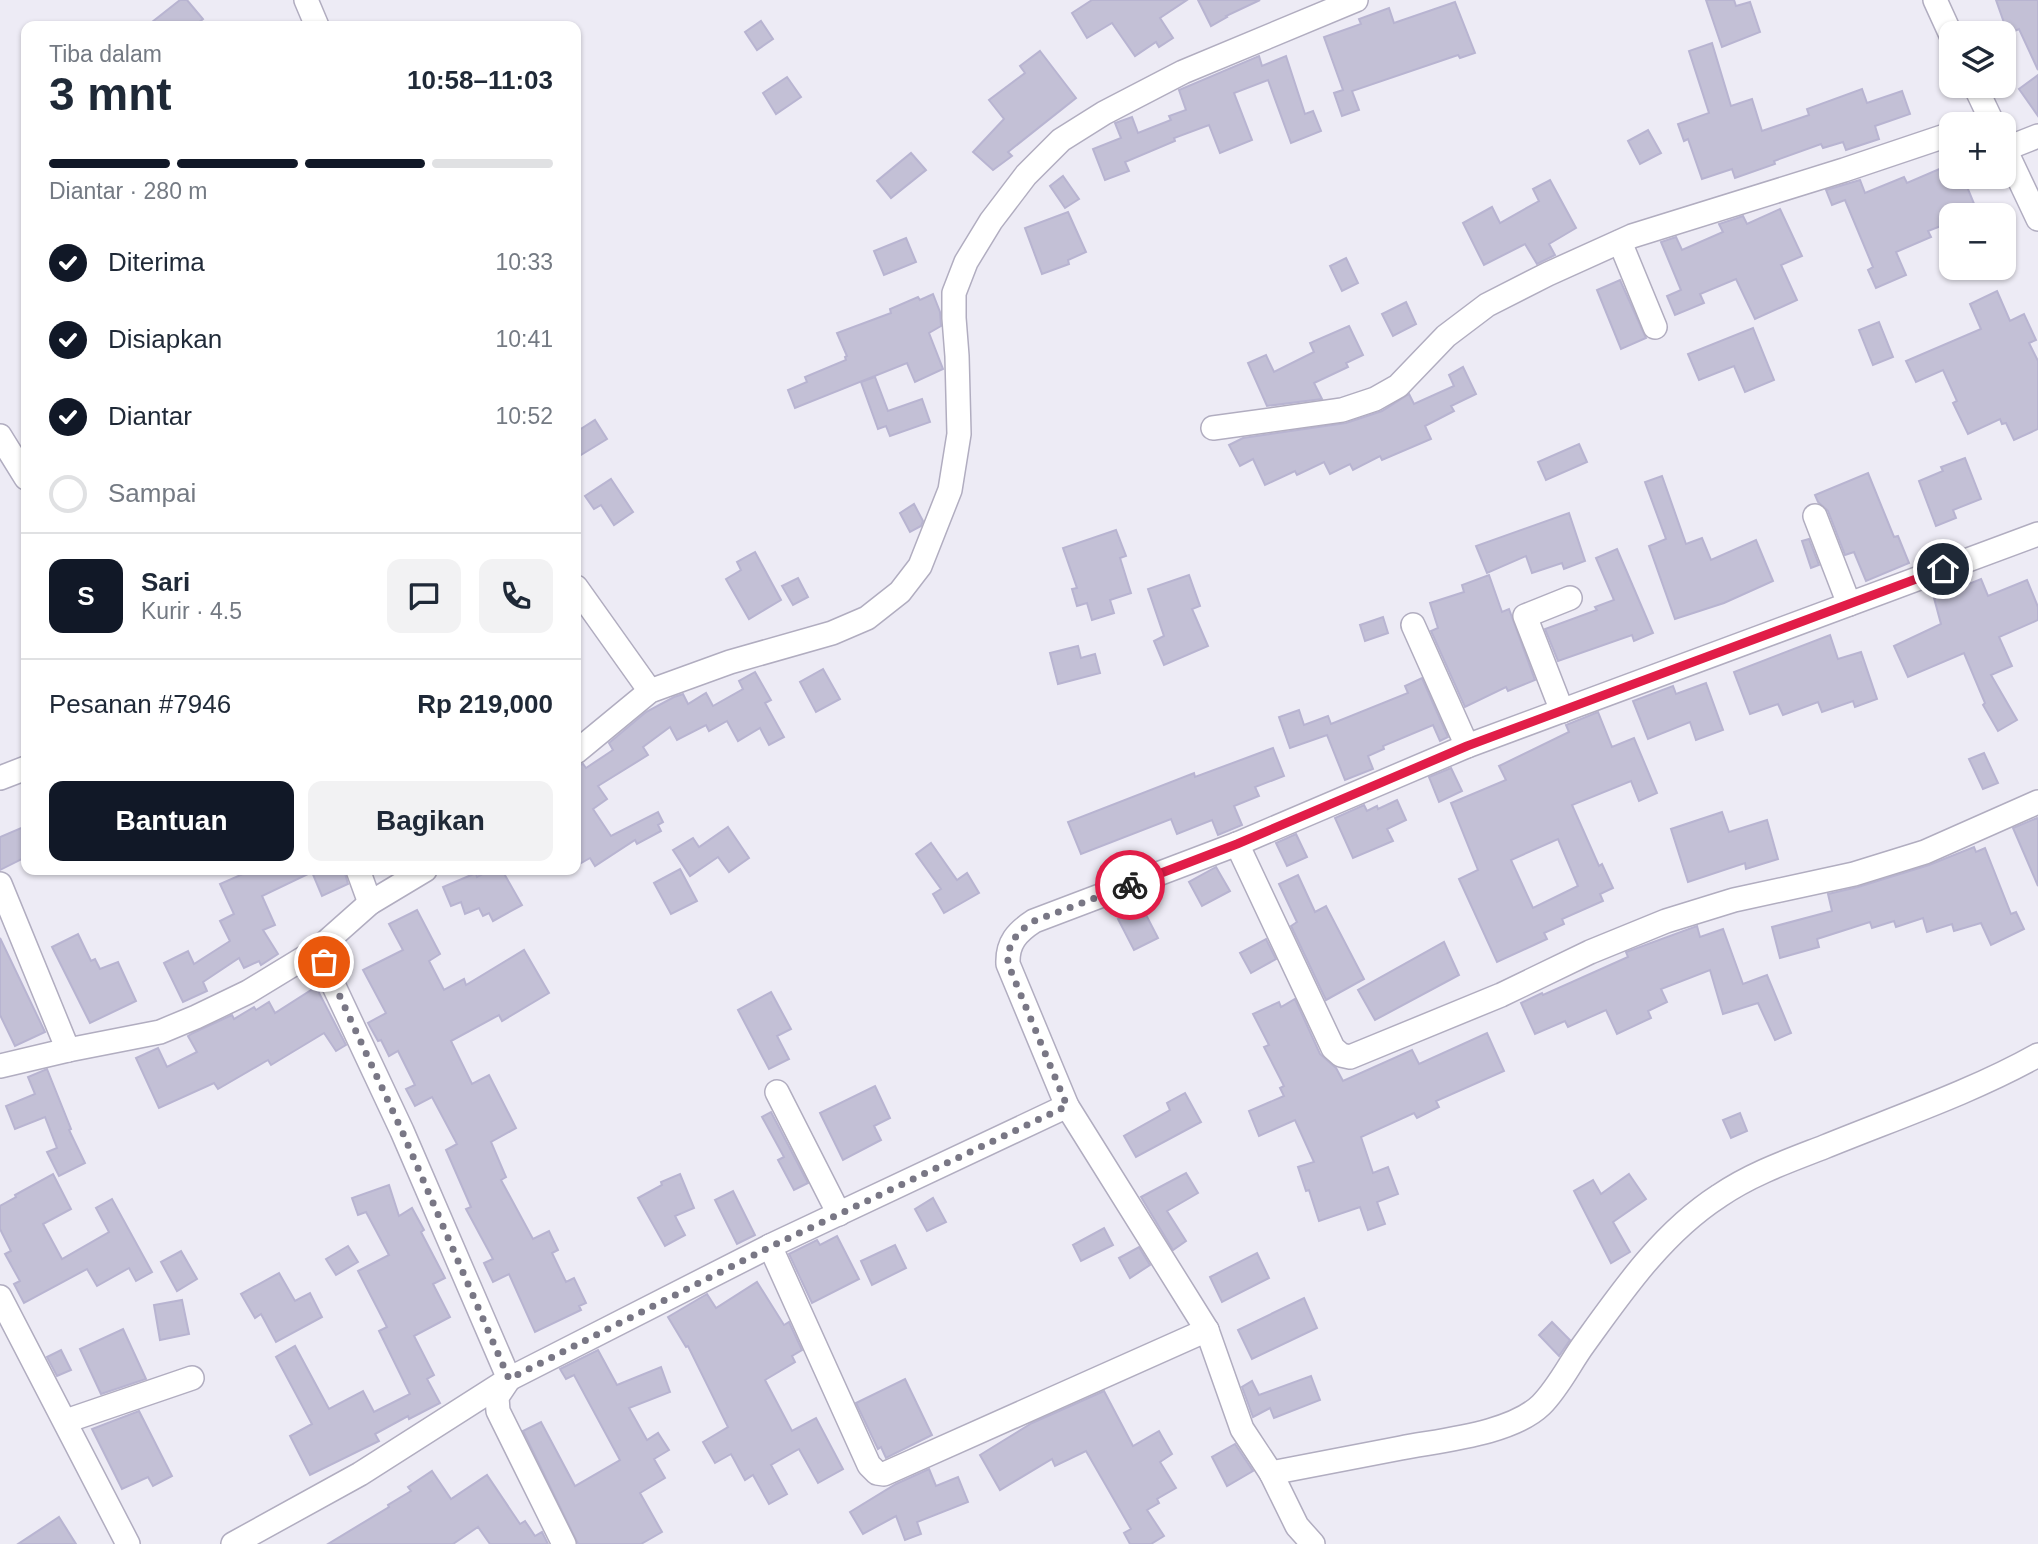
<!DOCTYPE html>
<html lang="id">
<meta charset="utf-8">
<style>
:root{--surface:#fff;--page:#f2f2f3;--text:#1f2937;--muted:#747a83;--line:#e0e1e3;--accent:#111827}
body{margin:0;font-family:Arial,sans-serif;background:var(--page);color:var(--text);height:100vh;display:flex;flex-direction:column;font-size:26px;white-space:nowrap}
*{box-sizing:border-box;margin:0}
p{font-size:23px;color:var(--muted)}
.icon{flex:none;width:38px;height:38px;fill:none;stroke:currentColor;stroke-width:2;stroke-linecap:round;stroke-linejoin:round}
.map{position:relative;flex:1;overflow:hidden}
.panel{position:absolute;left:21px;top:21px;width:560px;height:854px;display:flex;flex-direction:column;background:var(--surface);border-radius:14px;box-shadow:0 2px 5px #0004}
.panel>*{flex:none}
.fabs{position:absolute;left:1939px;top:21px;display:grid;gap:14px}
.fabs a{display:grid;place-items:center;width:77px;height:77px;border-radius:14px;background:var(--surface);box-shadow:0 2px 5px #0004;font-size:35px}
.pin{position:absolute;display:grid;place-items:center;width:60px;height:60px;color:#fff;margin:-30px;border:4px solid #fff;border-radius:50%;box-shadow:0 2px 7px #0007}
.courier{position:absolute;display:grid;place-items:center;width:70px;height:70px;margin:-35px;border:5px solid #e11d48;border-radius:50%;background:#fff;color:#222;box-shadow:0 2px 9px #0007}
.summary em{font-style:normal;font-weight:700}
.summary div{display:flex;flex-direction:column-reverse}
.summary{display:flex;align-items:center;justify-content:space-between;height:119px;padding:0 28px}
h1{font-size:46px;font-weight:700;line-height:52px}
.bar{display:grid;grid-template-columns:repeat(4,1fr);gap:10px 7px;align-content:center;height:84px;padding:0 28px}
.bar i{height:9px;border-radius:5px;background:var(--line)}
.bar .on{background:var(--accent)}
.bar p{grid-column:span 4}
.line{display:flex;align-items:center;gap:18px;padding:0 28px;border-top:2px solid var(--line)}
.line div{flex:1}
.round{display:grid;place-items:center;flex:none;width:74px;height:74px;border-radius:14px;background:var(--page)}
ol{padding:0 28px;list-style:none}
li{display:flex;align-items:center;gap:21px;height:77px}
li p{margin-inline-start:auto}
li .icon{padding:7px;border-radius:50%;background:var(--accent);color:#fff;stroke-width:4}
li:last-child{color:var(--muted)}
li i{width:38px;height:38px;border:4px solid var(--line);border-radius:50%}
.cta{display:flex;gap:14px;margin-top:auto;padding:14px 28px}
.cta a{flex:1;height:80px;border-radius:14px;background:var(--accent);color:#fff;font-size:28px;font-weight:700;line-height:80px;text-align:center}
.cta a+a{background:var(--page);color:var(--text)}
.map>svg:first-child{display:block}
.building{fill:#c3c0d6;stroke:#b8b4d1;stroke-width:2;fill-rule:evenodd}
.lines{fill:none;stroke-linecap:round;stroke-linejoin:round}
.minor-casing{stroke:#b1adc0;stroke-width:26}
.minor{stroke:#fff;stroke-width:23}
.done{stroke:#797785;stroke-width:7;stroke-dasharray:0 12.6}
.route{stroke:#e11d48;stroke-width:9}
</style>
<div class="map">
<svg width="2038" height="1544" viewBox="0 0 2038 1544">
<rect width="100%" height="100%" fill="#edebf5"/>
<g class="building">
<polygon points="180,0 187,0 203,19 194,26 147,26"/>
<polygon points="1092,0 1187,0 1160,18 1173,38 1159,47 1156,42 1135,56 1112,23 1087,38 1072,13"/>
<polygon points="1198,0 1260,0 1226,16 1227,17 1211,26"/>
<polygon points="1706,0 1734,0 1736,6 1750,2 1760,32 1722,47"/>
<polygon points="1996,0 2038,0 2038,70 2019,29 2008,34"/>
<polygon points="1455,2 1475,53 1460,58 1458,55 1352,91 1359,110 1342,116 1334,93 1343,90 1324,37 1361,24 1359,19 1389,8 1394,23"/>
<polygon points="761,21 773,39 757,50 745,32"/>
<polygon points="1712,43 1731,106 1752,99 1762,131 1809,115 1807,109 1862,89 1867,103 1902,91 1910,114 1875,126 1879,139 1846,150 1843,142 1823,148 1821,144 1774,161 1775,164 1735,178 1732,169 1702,179 1688,139 1684,141 1678,124 1709,113 1689,51"/>
<polygon points="1040,51 1076,98 1008,152 1012,156 993,170 973,152 1004,119 989,100 1025,73 1020,66"/>
<polygon points="1259,56 1262,66 1286,56 1305,114 1313,111 1321,131 1291,143 1268,80 1234,93 1252,140 1220,153 1209,125 1174,138 1175,141 1125,162 1129,171 1105,180 1093,149 1121,138 1115,123 1132,117 1138,133 1171,120 1169,116 1186,110 1179,90"/>
<polygon points="2038,75 2038,116 2019,89"/>
<polygon points="787,77 801,97 776,114 763,93"/>
<polygon points="1648,130 1661,153 1640,164 1628,141"/>
<polygon points="911,153 926,170 891,198 877,181"/>
<polygon points="1951,164 1951,177 1963,177 1977,211 1967,215 1951,215 1951,222 1928,231 1931,237 1896,252 1906,275 1876,288 1868,270 1873,267 1845,200 1832,205 1826,190 1860,180 1865,193 1904,177 1907,183"/>
<polygon points="1063,176 1079,199 1065,208 1050,186"/>
<polygon points="1550,180 1576,228 1549,244 1555,255 1537,264 1525,244 1484,265 1463,223 1492,207 1500,223 1539,201 1533,189"/>
<polygon points="1780,209 1802,256 1781,265 1797,300 1755,319 1736,279 1700,294 1704,303 1675,315 1667,296 1681,290 1661,242 1676,237 1682,250 1723,232 1719,224 1743,216 1747,224"/>
<polygon points="1068,212 1086,252 1068,260 1069,264 1042,274 1025,228"/>
<polygon points="906,238 916,262 884,275 874,251"/>
<polygon points="1346,258 1358,283 1342,291 1330,266"/>
<polygon points="1620,280 1646,338 1621,349 1597,290"/>
<polygon points="1997,291 2010,321 2024,314 2036,340 2029,343 2038,361 2038,429 2014,440 2006,423 2002,424 2000,419 1968,434 1953,403 1957,401 1943,370 1916,382 1906,361 1981,329 1970,304"/>
<polygon points="933,294 940,312 941,326 929,333 943,369 915,382 907,363 795,408 788,390 807,382 805,377 846,360 845,357 847,356 837,333 891,313 890,309 918,297 920,300"/>
<polygon points="1406,302 1416,324 1393,336 1382,314"/>
<polygon points="1879,322 1893,357 1873,365 1859,330"/>
<polygon points="1349,326 1363,355 1346,363 1348,367 1314,383 1322,399 1267,406 1248,363 1266,355 1274,372 1314,352 1310,343"/>
<polygon points="1753,328 1774,380 1745,392 1734,366 1699,380 1688,354"/>
<polygon points="1463,367 1476,394 1451,406 1454,411 1425,426 1431,439 1382,460 1380,456 1353,470 1350,464 1330,474 1324,462 1297,475 1295,471 1265,485 1253,459 1240,466 1229,445 1243,438 1346,423 1382,411 1409,394 1414,404 1454,386 1449,375"/>
<polygon points="875,377 888,411 922,399 930,422 890,436 886,426 878,429 861,382"/>
<polygon points="595,420 607,439 576,458 576,432"/>
<polygon points="1579,444 1587,462 1546,480 1538,462"/>
<polygon points="1965,458 1981,499 1953,510 1956,518 1936,526 1919,481 1943,471 1941,467"/>
<polygon points="1868,473 1894,537 1898,536 1909,563 1866,581 1854,552 1845,555 1828,511 1818,502 1815,495"/>
<polygon points="1662,476 1686,544 1702,538 1711,560 1756,540 1773,581 1724,603 1675,619 1649,546 1666,539 1645,482"/>
<polygon points="611,479 633,512 614,525 601,505 594,509 585,496"/>
<polygon points="914,504 923,521 921,526 910,532 900,513"/>
<polygon points="1569,513 1585,561 1564,569 1562,563 1532,573 1526,556 1487,573 1476,546"/>
<polygon points="1116,530 1126,556 1120,558 1131,593 1110,600 1114,613 1092,620 1087,603 1077,606 1072,589 1077,588 1063,548"/>
<polygon points="1809,539 1819,565 1811,568 1802,541"/>
<polygon points="1617,549 1653,633 1634,641 1632,635 1558,661 1545,629 1597,610 1595,607 1614,600 1596,558"/>
<polygon points="755,552 781,600 749,619 726,579 741,570 737,562"/>
<polygon points="1189,575 1200,606 1192,609 1208,646 1164,665 1154,641 1164,636 1148,589"/>
<polygon points="1489,575 1502,612 1509,609 1535,680 1508,691 1506,687 1465,707 1431,631 1438,628 1430,603 1464,592 1462,585"/>
<polygon points="798,578 808,597 793,605 782,586"/>
<polygon points="1981,579 1988,596 2027,580 2038,607 2038,620 1999,637 2012,666 1991,675 2017,720 1998,731 1983,705 1985,703 1964,653 1908,677 1894,646 1941,624 1934,598"/>
<polygon points="1383,617 1388,633 1365,641 1360,625"/>
<polygon points="1830,635 1838,659 1861,652 1877,699 1855,707 1853,701 1822,712 1818,702 1783,715 1778,704 1750,714 1734,672"/>
<polygon points="1078,646 1081,658 1095,654 1100,673 1058,684 1050,653"/>
<polygon points="823,669 840,699 816,712 800,682"/>
<polygon points="755,672 771,700 765,703 784,737 769,745 760,728 738,741 727,721 709,731 706,725 677,740 670,727 643,747 648,755 598,786 607,799 593,809 611,836 658,812 663,822 658,825 661,831 637,844 635,840 595,866 590,858 576,866 576,766 583,764 586,768 613,750 609,743 646,712 674,697 683,694 688,704 706,693 713,706 743,689 739,681"/>
<polygon points="1422,678 1448,737 1440,741 1433,725 1383,746 1384,749 1368,756 1373,769 1345,780 1327,735 1290,748 1279,717 1299,710 1304,725 1328,716 1331,724 1408,693 1405,686"/>
<polygon points="1706,683 1723,730 1696,740 1690,722 1648,739 1633,701 1673,686 1676,694"/>
<path d="M1598,712l14,35 22,-9 23,55 -18,8 -8,-20 -59,24 27,61 3,-2 11,24 -13,6 3,7 -41,18 2,5 -20,9 3,6 -50,23 -38,-83 19,-9 -27,-67 55,-23 -7,-14 70,-34 -3,-7zM1558,839l20,47 -45,22 -22,-48z"/>
<polygon points="1273,748 1284,776 1255,787 1259,796 1234,806 1242,825 1218,835 1212,820 1177,834 1171,819 1081,854 1068,822 1194,773 1195,777"/>
<polygon points="1984,753 1998,783 1983,789 1969,759"/>
<polygon points="1451,768 1462,791 1439,802 1429,777"/>
<polygon points="1397,800 1406,820 1387,829 1393,841 1353,858 1335,818 1364,805 1367,811 1377,806 1378,809"/>
<polygon points="1722,812 1729,832 1767,820 1778,859 1746,869 1745,863 1688,882 1671,829"/>
<polygon points="2037,818 2038,820 2038,886 2013,828"/>
<polygon points="26,826 26,857 0,870 0,837"/>
<polygon points="728,827 749,858 729,872 718,857 690,876 673,850 693,838 699,847"/>
<polygon points="1296,834 1307,857 1287,866 1276,843"/>
<polygon points="931,843 957,880 967,873 979,893 944,913 933,894 941,889 916,854"/>
<polygon points="1974,847 1976,852 1985,848 2011,914 2016,912 2024,929 1991,945 1981,923 1954,931 1952,924 1927,932 1923,918 1896,927 1894,921 1872,928 1870,922 1817,939 1819,947 1780,958 1772,927 1832,911 1828,894 1858,887 1929,865"/>
<polygon points="1216,867 1230,891 1202,906 1189,882"/>
<polygon points="680,869 697,901 671,914 654,883"/>
<polygon points="252,870 344,870 348,884 322,896 312,872 262,896 275,925 263,930 278,954 261,965 259,961 244,968 239,958 203,982 207,991 183,1002 164,963 188,951 194,964 230,941 220,921 234,914 220,884"/>
<polygon points="490,870 502,870 522,905 493,921 489,913 483,916 479,908 465,914 461,902 451,906 443,887 476,873 477,877"/>
<polygon points="1298,875 1315,912 1326,906 1364,979 1326,1000 1291,926 1297,922 1279,884"/>
<polygon points="1142,907 1158,938 1134,950 1118,919"/>
<polygon points="417,910 440,954 429,961 444,990 464,979 466,985 524,950 549,993 502,1021 499,1015 451,1041 472,1084 489,1075 516,1128 491,1142 506,1177 501,1180 533,1239 549,1231 558,1250 552,1253 566,1282 574,1278 586,1303 579,1306 581,1310 535,1332 509,1274 493,1282 484,1263 493,1259 466,1209 471,1207 446,1150 457,1144 432,1097 415,1106 406,1089 415,1085 398,1051 389,1056 381,1040 378,1041 368,1023 386,1013 363,970 403,950 389,924"/>
<polygon points="1697,926 1700,937 1723,929 1743,984 1767,975 1791,1033 1775,1040 1758,1003 1723,1014 1710,970 1661,989 1667,1002 1648,1011 1651,1018 1617,1034 1606,1010 1568,1027 1565,1021 1535,1034 1521,1003 1542,993 1543,995 1628,957 1626,952"/>
<polygon points="78,934 91,961 95,959 100,969 118,962 136,1001 90,1023 52,947"/>
<polygon points="0,938 45,1032 15,1046 0,1015"/>
<polygon points="1266,939 1276,959 1251,973 1240,953"/>
<polygon points="1444,942 1459,975 1375,1020 1358,990"/>
<polygon points="316,987 346,1045 336,1051 324,1033 271,1065 268,1060 218,1089 214,1083 159,1108 136,1058 158,1048 167,1067 197,1052 188,1036 193,1033 232,1015 234,1019 254,1007 256,1010 269,1002 275,1013"/>
<polygon points="771,992 791,1029 777,1036 789,1059 769,1069 738,1010"/>
<polygon points="1295,999 1320,1054 1336,1068 1343,1081 1412,1050 1419,1064 1487,1033 1504,1071 1436,1101 1439,1107 1417,1118 1414,1113 1361,1137 1373,1173 1388,1167 1398,1194 1377,1202 1385,1224 1368,1230 1360,1207 1319,1221 1309,1190 1306,1191 1298,1167 1314,1162 1295,1120 1259,1136 1249,1111 1284,1096 1280,1088 1284,1086 1264,1047 1269,1045 1253,1014 1279,1002 1281,1007"/>
<polygon points="47,1069 71,1129 69,1130 85,1163 59,1176 47,1152 57,1148 45,1117 15,1129 6,1106 35,1094 28,1077"/>
<polygon points="875,1086 890,1118 874,1126 881,1140 843,1160 820,1113"/>
<polygon points="1185,1093 1201,1122 1136,1157 1124,1136 1170,1110 1167,1103"/>
<polygon points="771,1112 808,1183 794,1190 778,1160 784,1157 762,1117"/>
<polygon points="1740,1113 1747,1131 1731,1138 1723,1120"/>
<polygon points="1186,1173 1198,1193 1167,1211 1186,1241 1173,1250 1141,1197"/>
<polygon points="53,1174 71,1209 43,1224 62,1259 109,1232 96,1208 112,1199 152,1272 136,1281 129,1268 97,1286 87,1269 24,1303 14,1284 20,1281 5,1254 11,1251 0,1229 0,1206 16,1197 15,1195"/>
<polygon points="680,1174 694,1208 675,1216 685,1235 665,1246 638,1198 662,1185 661,1182"/>
<polygon points="1629,1174 1646,1199 1613,1222 1630,1252 1611,1263 1574,1191 1593,1180 1601,1194"/>
<polygon points="389,1185 399,1216 412,1208 424,1230 421,1232 445,1278 433,1284 450,1317 414,1336 434,1375 427,1379 440,1403 409,1419 408,1416 375,1434 379,1441 310,1475 290,1436 312,1424 276,1357 295,1346 329,1409 363,1391 374,1412 410,1394 379,1331 387,1327 358,1271 389,1255 366,1212 358,1215 352,1198"/>
<polygon points="733,1191 755,1235 737,1244 715,1200"/>
<polygon points="933,1198 946,1222 927,1231 915,1209"/>
<polygon points="1104,1228 1113,1245 1081,1261 1073,1245"/>
<polygon points="837,1236 859,1279 812,1303 789,1254 817,1240 820,1245"/>
<polygon points="895,1245 906,1268 872,1285 861,1261"/>
<polygon points="348,1246 358,1262 336,1275 326,1259"/>
<polygon points="1139,1247 1150,1265 1130,1278 1119,1258"/>
<polygon points="181,1251 197,1279 177,1291 161,1262"/>
<polygon points="1257,1253 1269,1278 1222,1302 1210,1277"/>
<polygon points="279,1273 295,1301 310,1293 322,1317 276,1342 261,1314 255,1318 241,1294"/>
<polygon points="757,1282 784,1325 789,1322 802,1350 792,1356 795,1362 765,1380 792,1431 816,1418 843,1469 818,1483 799,1449 771,1465 787,1494 769,1504 753,1475 745,1480 731,1454 715,1463 703,1442 728,1427 688,1346 686,1347 668,1317 707,1294 716,1308"/>
<polygon points="1304,1298 1317,1328 1252,1359 1238,1330"/>
<polygon points="182,1300 189,1334 160,1340 154,1305"/>
<polygon points="1552,1322 1570,1340 1559,1356 1539,1335"/>
<polygon points="123,1329 146,1379 101,1394 80,1349"/>
<polygon points="61,1350 71,1370 57,1376 47,1357"/>
<polygon points="598,1350 617,1385 661,1367 670,1392 629,1408 647,1440 658,1433 669,1450 654,1459 665,1478 640,1493 662,1532 641,1544 578,1544 523,1431 541,1422 575,1486 620,1460 574,1375 566,1379 560,1369"/>
<polygon points="1311,1376 1320,1400 1274,1418 1270,1408 1253,1417 1242,1387 1252,1381 1259,1395"/>
<polygon points="905,1379 932,1435 886,1458 881,1447 878,1449 856,1403"/>
<polygon points="1104,1391 1133,1446 1159,1431 1172,1454 1160,1462 1176,1488 1157,1499 1159,1503 1147,1510 1164,1536 1151,1544 1130,1544 1124,1533 1131,1529 1086,1451 1055,1466 1052,1459 1000,1490 980,1455 1032,1423"/>
<polygon points="139,1411 172,1476 153,1486 148,1477 122,1489 92,1429"/>
<polygon points="1235,1444 1253,1471 1227,1486 1212,1457"/>
<polygon points="929,1469 936,1486 958,1477 968,1502 917,1522 921,1534 905,1540 896,1516 863,1534 850,1512 896,1484"/>
<polygon points="432,1471 451,1499 487,1475 520,1524 525,1521 535,1536 542,1532 548,1544 490,1544 478,1527 453,1544 328,1544 389,1507 388,1505 411,1491 408,1487"/>
<polygon points="59,1517 76,1544 18,1544"/>
</g>
<g class="lines">
<defs>
<g id="minor">
<polyline points="306,0 317,26"/>
<polyline points="1935,0 1951,35"/>
<polyline points="1975,86 1993,124"/>
<polyline points="2004,147 2038,219"/>
<polyline points="2005,149 2038,136"/>
<polyline points="1620,242 1655,327"/>
<polyline points="1213,428 1342,410 1375,399 1398,386 1446,336 1487,305 1548,274 1632,236 1844,170 1951,134"/>
<polyline points="0,436 26,478"/>
<polyline points="1815,516 1849,604"/>
<polyline points="576,587 650,691"/>
<polyline points="1413,625 1467,746"/>
<polyline points="1562,711 1525,616 1570,598"/>
<polyline points="576,752 650,691 730,662 832,633 867,618 900,592 920,566 950,490 959,434 957,356 954,318 954,293 966,262 991,221 1026,175 1061,140 1104,113 1183,72 1356,0"/>
<polyline points="0,778 26,768"/>
<polyline points="1237,844 1333,1048 1341,1055 1350,1057 1501,995 1590,952 1666,921 1734,900 1854,874 1925,852 2038,802"/>
<polyline points="358,870 370,903"/>
<polyline points="0,884 68,1050"/>
<polyline points="317,950 402,1131 509,1379"/>
<polyline points="0,1066 68,1050 160,1032 196,1017 248,992 317,950 370,903 425,870"/>
<polyline points="777,1092 839,1214"/>
<polyline points="770,1246 869,1465 877,1473 884,1474 1207,1330"/>
<polyline points="0,1297 128,1544"/>
<polyline points="509,1379 497,1397 498,1411 564,1544"/>
<polyline points="66,1421 192,1378"/>
<path d="M1271,1473c43,-8 87,-17 130,-25 41,-8 110,-14 140,-43 18,-18 29,-42 43,-61 39,-54 78,-111 135,-148 32,-22 69,-35 105,-49 71,-29 148,-55 214,-92"/>
<polyline points="233,1544 360,1474 509,1379 770,1246 1067,1106"/>
<path d="M1313,1544l-16,-18 -26,-53 -29,-44 -35,-99 -140,-224 -59,-142c-1,-21 9,-32 26,-43l203,-77 230,-98 571,-212"/>
</g>
</defs>
<use href="#minor" class="minor-casing"/>
<use href="#minor" class="minor"/>
</g>
<g class="lines">
<path class="done" d="M324,962l78,169 107,248 261,-132 297,-141 -59,-142c-1,-21 9,-32 26,-43l96,-36"/>
<polyline class="route" points="1130,885 1237,844 1467,746 1943,569"/>
</g>
</svg>
<div class="fabs">
<a><svg class="icon" aria-label="layers" viewBox="0 0 24 24"><path d="M12 4l9 5-9 5-9-5zM3 14l9 5 9-5"/></svg></a>
<a>+</a>
<a>−</a>
</div>
<div class="pin" style="left:324px;top:962px;background:#ea580c"><svg class="icon" aria-label="bag" viewBox="0 0 24 24"><path d="M5 8h14l-1 12H6zM9 8a3 3 0 0 1 6 0"/></svg></div>
<div class="pin" style="left:1943px;top:569px;background:#1f2937"><svg class="icon" aria-label="home" viewBox="0 0 24 24"><path d="M3 11l9-7 9 7M6 9v11h12V9"/></svg></div>
<div class="courier" style="left:1130px;top:885px"><svg class="icon" aria-label="bike" viewBox="0 0 24 24"><circle cx="6" cy="16" r="4"/><circle cx="18" cy="16" r="4"/><path d="M6 16l4-8h5l3 8M10 8l3 8H6M13 5h3"/></svg></div>
<section class="panel">
<div class="summary"><div><h1>3 mnt</h1><p>Tiba dalam</p></div><em>10:58–11:03</em></div>
<div class="bar"><i class="on"></i><i class="on"></i><i class="on"></i><i></i><p>Diantar · 280 m</p></div>
<ol>
<li><svg class="icon" aria-label="check" viewBox="0 0 24 24"><path d="M5 12l5 5 9-10"/></svg>Diterima<p>10:33</p></li>
<li><svg class="icon" aria-label="check" viewBox="0 0 24 24"><path d="M5 12l5 5 9-10"/></svg>Disiapkan<p>10:41</p></li>
<li><svg class="icon" aria-label="check" viewBox="0 0 24 24"><path d="M5 12l5 5 9-10"/></svg>Diantar<p>10:52</p></li>
<li><i></i>Sampai</li>
</ol>
<div class="line" style="height:126px"><b class="round" style="background:var(--accent);color:#fff">S</b><div><b>Sari</b><p>Kurir · 4.5</p></div><a class="round"><svg class="icon" aria-label="chat" viewBox="0 0 24 24"><path d="M4 5h16v11H9l-5 4z"/></svg></a><a class="round"><svg class="icon" aria-label="phone" viewBox="0 0 24 24"><path d="M5 4h4l2 5-3 2q2 4 5 5l2-3 5 2v4C11 20 4 13 5 4z"/></svg></a></div>
<div class="line" style="height:91px"><div>Pesanan #7946</div><b>Rp 219,000</b></div>
<div class="cta"><a>Bantuan</a><a>Bagikan</a></div>
</section>
</div>
